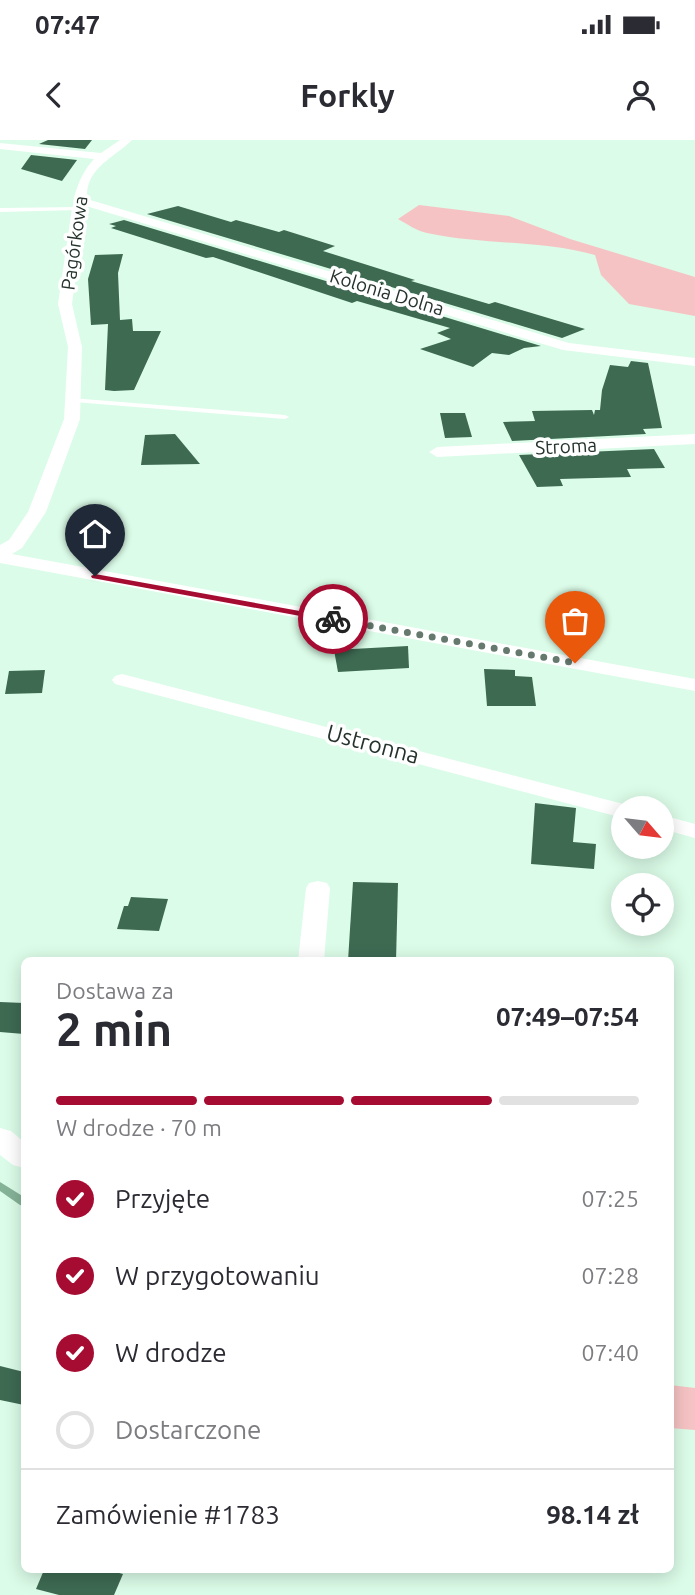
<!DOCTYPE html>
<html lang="pl">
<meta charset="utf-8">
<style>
:root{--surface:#fff;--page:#f2f2f3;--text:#2b2b33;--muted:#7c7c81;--line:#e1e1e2;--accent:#a60c32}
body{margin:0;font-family:Ubuntu,sans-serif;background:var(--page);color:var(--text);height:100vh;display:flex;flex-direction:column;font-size:26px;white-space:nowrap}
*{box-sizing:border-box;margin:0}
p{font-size:23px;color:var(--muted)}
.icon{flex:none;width:38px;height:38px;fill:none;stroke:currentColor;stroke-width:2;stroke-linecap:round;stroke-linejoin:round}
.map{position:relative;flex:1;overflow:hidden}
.side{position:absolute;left:21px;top:817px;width:653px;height:616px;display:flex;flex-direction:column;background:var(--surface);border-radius:10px;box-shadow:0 4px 18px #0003}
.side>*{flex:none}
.needle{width:46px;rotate:118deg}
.controls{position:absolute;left:611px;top:656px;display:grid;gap:14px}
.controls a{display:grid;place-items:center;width:63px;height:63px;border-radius:50%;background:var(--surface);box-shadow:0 4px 18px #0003;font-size:35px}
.pin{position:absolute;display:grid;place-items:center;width:60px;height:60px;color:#fff;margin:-72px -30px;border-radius:50% 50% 50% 0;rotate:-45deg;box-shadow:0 0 7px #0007}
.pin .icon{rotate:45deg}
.courier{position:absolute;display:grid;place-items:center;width:70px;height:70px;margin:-35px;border:5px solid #a60c32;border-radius:50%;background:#fff;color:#222;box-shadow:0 2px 9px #0007}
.head em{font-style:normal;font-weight:600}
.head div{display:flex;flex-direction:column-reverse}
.head{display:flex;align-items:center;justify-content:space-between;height:119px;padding:0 35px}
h1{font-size:46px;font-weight:600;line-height:52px}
.bar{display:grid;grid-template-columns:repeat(4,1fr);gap:10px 7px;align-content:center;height:84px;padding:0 35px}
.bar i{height:9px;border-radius:5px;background:var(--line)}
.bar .current{background:var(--accent)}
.bar p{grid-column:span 4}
.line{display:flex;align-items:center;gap:18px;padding:0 35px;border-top:2px solid var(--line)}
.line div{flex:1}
ol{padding:0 35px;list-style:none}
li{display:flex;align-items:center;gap:21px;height:77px}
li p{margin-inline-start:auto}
li .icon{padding:7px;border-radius:50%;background:var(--accent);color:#fff;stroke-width:4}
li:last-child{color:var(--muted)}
li i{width:38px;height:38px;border:4px solid var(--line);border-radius:50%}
.status{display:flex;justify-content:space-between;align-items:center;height:49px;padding:0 35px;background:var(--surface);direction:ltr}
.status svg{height:19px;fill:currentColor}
header{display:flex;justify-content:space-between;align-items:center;height:91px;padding:0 35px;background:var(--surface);font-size:32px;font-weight:600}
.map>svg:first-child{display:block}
.green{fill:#f6c3c4}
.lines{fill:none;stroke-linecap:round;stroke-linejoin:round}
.stream{fill:#85b398;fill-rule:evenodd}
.building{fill:#3e6a52}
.service{fill:#fff;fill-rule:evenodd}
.minor{fill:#fff;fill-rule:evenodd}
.route{fill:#a60c32}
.done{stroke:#65796e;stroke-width:7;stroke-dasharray:0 12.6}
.labels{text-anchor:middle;stroke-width:7;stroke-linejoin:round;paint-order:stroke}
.far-street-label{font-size:19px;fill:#26332c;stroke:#fff}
.street-label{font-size:23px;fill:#26332c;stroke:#fff}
</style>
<div class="status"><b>07:47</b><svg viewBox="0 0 49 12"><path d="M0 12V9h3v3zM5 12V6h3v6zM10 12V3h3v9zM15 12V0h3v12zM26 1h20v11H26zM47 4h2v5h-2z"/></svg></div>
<header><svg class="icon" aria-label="back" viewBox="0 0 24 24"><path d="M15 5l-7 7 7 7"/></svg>Forkly<svg class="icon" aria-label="person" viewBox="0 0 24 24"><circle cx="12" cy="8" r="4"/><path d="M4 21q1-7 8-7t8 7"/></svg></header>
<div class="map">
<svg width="695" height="1455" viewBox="0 0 695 1455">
<rect width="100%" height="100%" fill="#dbfce8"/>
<g class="green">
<path d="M419,65l90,11 61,23 125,38v39l-66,-12 -28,-29 -6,-20c-55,-15 -112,-10 -168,-22 -10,-2 -20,-9 -29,-14z"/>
<polygon points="670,1245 695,1248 695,1290 670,1288"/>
</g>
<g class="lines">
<polygon class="stream" points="0,1042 24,1057 24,1066 20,1065 0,1051"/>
</g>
<g class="building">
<polygon points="48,0 92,0 85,9 39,4"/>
<polygon points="31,15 77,20 62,41 21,29"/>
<polygon points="178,66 231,82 236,80 279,92 284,90 335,106 323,111 415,140 411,141 489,164 495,162 585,189 562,198 147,74"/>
<polygon points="124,80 541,206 524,208 509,215 492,213 473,227 420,209 451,199 437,193 450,188 357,161 352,163 213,117 206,118 111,88 116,86 109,84"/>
<polygon points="123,114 118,133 120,180 132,179 133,191 161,191 134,250 114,251 105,250 108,184 91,185 88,139 95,115"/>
<polygon points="631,221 648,223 662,288 643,289 646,294 512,301 503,282 535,281 532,271 592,270 594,275 595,270 600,270 602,250 610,225 628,227"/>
<polygon points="440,273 465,273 472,297 445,298"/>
<polygon points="175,294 200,324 141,325 145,295"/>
<polygon points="654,309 665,328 627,329 631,337 560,339 563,346 537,347 519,315"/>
<polygon points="408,506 409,528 338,532 334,510"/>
<polygon points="484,529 515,530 515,536 532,537 536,566 487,566"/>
<polygon points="45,530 42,553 5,554 9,531"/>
<polygon points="535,663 576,668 573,702 596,704 594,729 531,724"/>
<polygon points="353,742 398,743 396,821 348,821"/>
<polygon points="131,757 168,759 159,791 117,789 124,766 128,766"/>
<polygon points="0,862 24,863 24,894 0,892"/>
<polygon points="0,1226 24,1232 24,1265 0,1260"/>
<polygon points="44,1430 108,1430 123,1434 114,1455 59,1455 36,1449"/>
</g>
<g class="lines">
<g class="service">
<polygon points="80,67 78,70 0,72 0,68"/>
<polygon points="71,258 285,275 289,277 285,279 74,262 71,262"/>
</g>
<g class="minor">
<path d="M120,0h12c-18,18 -47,28 -45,59l482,144 126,15v8l-132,-16 -477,-144 -14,98 10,43 -2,72 -34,93 -24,36 -10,6 683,125v12l-695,-128v-18l9,-5 19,-28 36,-93 4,-72 -10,-43 14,-96 5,-7 -3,-3c4,-15 9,-27 20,-39l-94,-10v-6l101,10z"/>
<polygon points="695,294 695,304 437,317 429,312 437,307"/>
<polygon points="122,534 631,666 633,668 623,668 623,678 115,544 112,540 115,536"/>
<polygon points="662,675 695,684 695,698 662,689"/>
<polygon points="318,741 327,743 330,748 324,821 298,821 306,748 309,743"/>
<polygon points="0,988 11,991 24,1002 24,1028 13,1025 0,1015"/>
</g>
</g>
<polygon class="route" points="95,434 333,477 337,479 333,482 92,438 91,436"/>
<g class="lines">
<polyline class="done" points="333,479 575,523"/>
</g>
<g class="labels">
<g class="far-street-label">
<text transform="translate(74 103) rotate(-82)" y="7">Pagórkowa</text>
<text transform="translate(387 152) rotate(17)" y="7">Kolonia Dolna</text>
<text transform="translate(566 306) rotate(-3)" y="7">Stroma</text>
</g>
<g class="street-label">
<text transform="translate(373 604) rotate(15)" y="8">Ustronna</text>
</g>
</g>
</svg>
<div class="controls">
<a><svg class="needle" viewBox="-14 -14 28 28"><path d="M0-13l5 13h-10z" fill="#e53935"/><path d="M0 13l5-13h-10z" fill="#7c7c81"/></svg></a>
<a><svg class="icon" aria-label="locate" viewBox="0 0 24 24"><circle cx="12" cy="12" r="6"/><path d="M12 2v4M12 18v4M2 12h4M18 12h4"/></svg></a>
</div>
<div class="pin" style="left:575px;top:523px;background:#ea580c"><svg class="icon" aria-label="bag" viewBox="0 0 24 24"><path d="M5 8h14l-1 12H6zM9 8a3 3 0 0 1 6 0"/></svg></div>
<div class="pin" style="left:95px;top:436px;background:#1f2937"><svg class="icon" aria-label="home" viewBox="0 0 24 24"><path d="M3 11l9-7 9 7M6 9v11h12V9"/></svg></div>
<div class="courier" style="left:333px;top:479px"><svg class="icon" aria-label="bike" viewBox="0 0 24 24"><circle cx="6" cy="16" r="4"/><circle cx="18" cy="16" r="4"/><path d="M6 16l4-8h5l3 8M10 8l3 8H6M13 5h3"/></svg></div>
<section class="side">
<div class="head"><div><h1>2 min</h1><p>Dostawa za</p></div><em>07:49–07:54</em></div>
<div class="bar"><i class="current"></i><i class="current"></i><i class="current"></i><i></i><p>W drodze · 70 m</p></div>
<ol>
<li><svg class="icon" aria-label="check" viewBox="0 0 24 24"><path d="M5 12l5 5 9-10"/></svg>Przyjęte<p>07:25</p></li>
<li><svg class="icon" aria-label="check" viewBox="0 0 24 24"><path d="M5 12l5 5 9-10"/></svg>W przygotowaniu<p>07:28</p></li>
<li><svg class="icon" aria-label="check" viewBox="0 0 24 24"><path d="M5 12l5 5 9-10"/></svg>W drodze<p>07:40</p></li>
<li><i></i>Dostarczone</li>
</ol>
<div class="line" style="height:91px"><div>Zamówienie #1783</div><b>98.14 zł</b></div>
</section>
</div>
